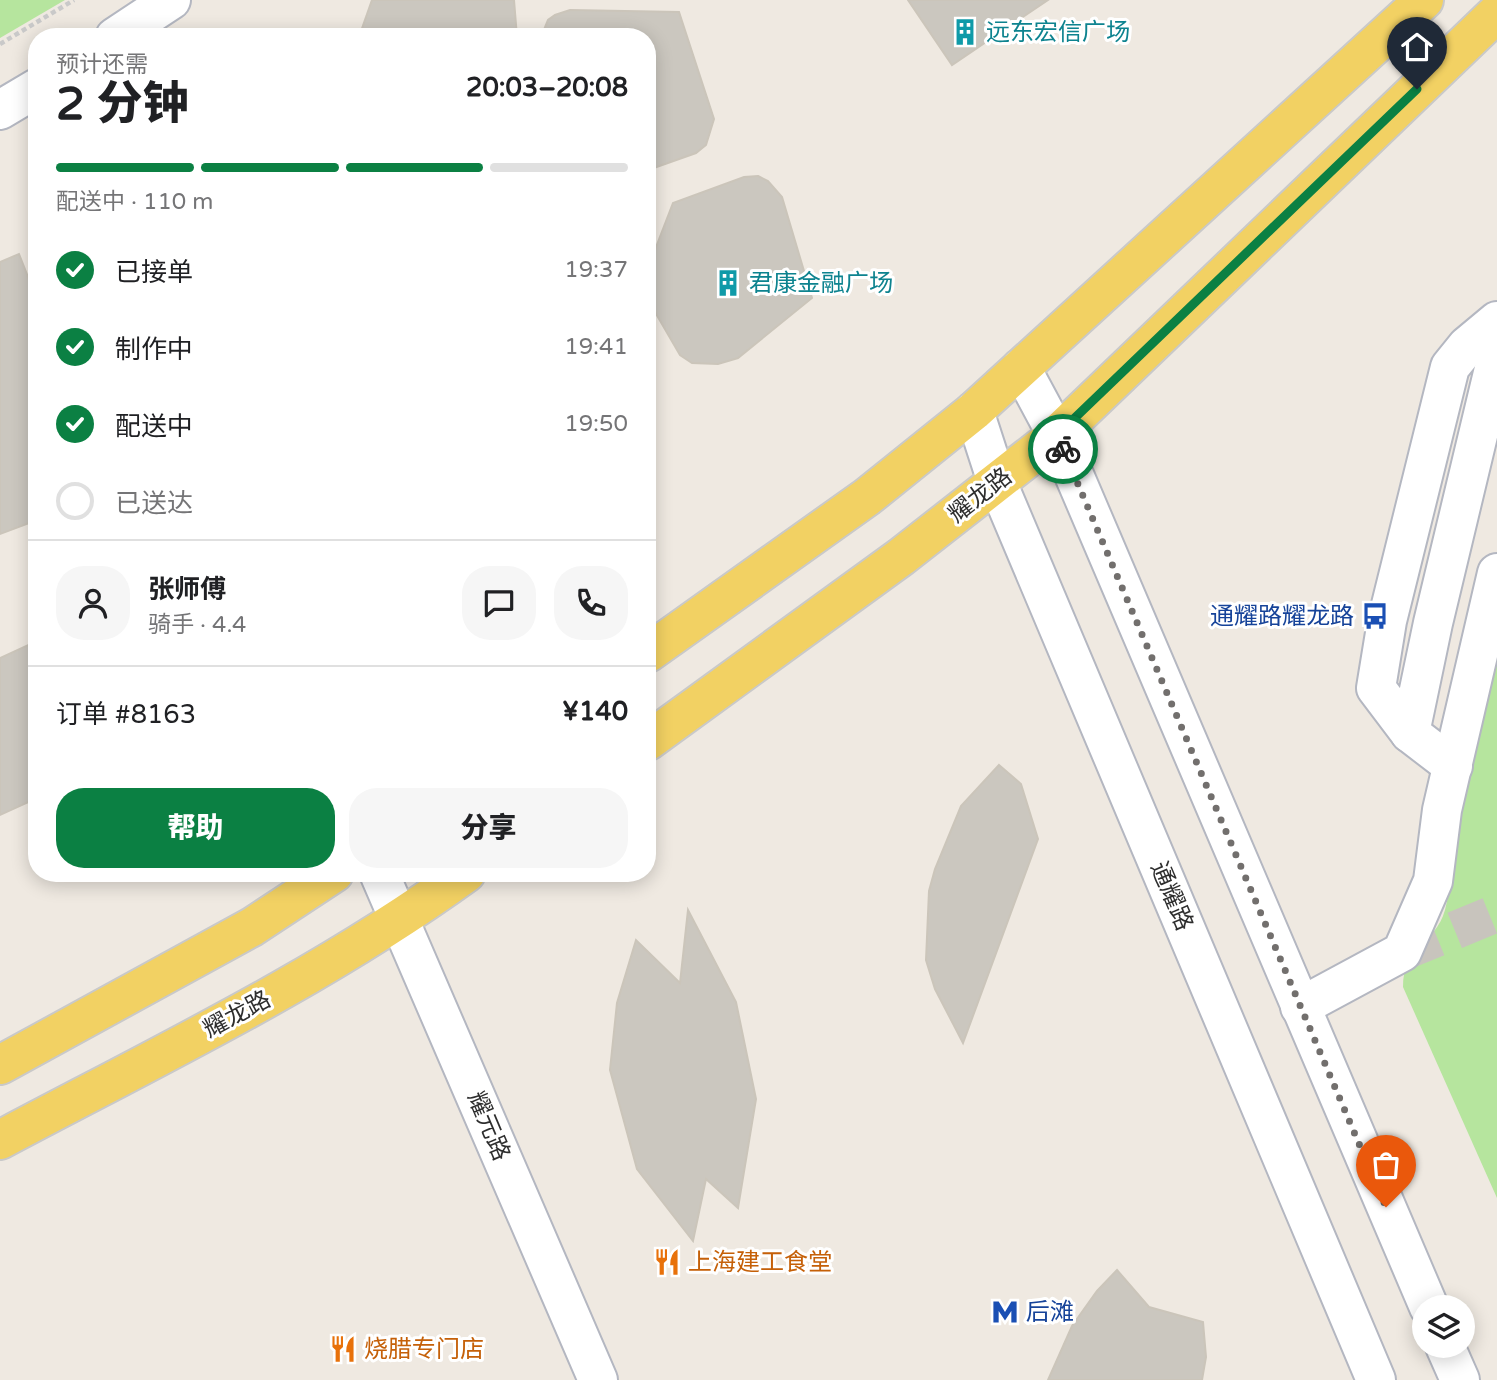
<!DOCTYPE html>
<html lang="zh">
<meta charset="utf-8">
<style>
:root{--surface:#fff;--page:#f6f6f6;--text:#202124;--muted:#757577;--line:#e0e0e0;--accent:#0b8043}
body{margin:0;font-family:"Varela Round","Noto Sans SC",sans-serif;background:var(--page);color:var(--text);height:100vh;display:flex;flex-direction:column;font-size:26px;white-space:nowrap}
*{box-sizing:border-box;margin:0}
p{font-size:23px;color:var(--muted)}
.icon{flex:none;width:38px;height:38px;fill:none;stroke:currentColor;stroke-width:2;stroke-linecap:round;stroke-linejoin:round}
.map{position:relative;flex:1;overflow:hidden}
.sheet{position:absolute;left:28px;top:28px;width:628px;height:854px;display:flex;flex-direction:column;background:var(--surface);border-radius:28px;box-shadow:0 4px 18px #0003}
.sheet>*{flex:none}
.controls{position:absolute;left:1412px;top:1295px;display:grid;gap:14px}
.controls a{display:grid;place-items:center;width:63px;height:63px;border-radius:50%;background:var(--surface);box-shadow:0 4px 18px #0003;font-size:35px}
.pin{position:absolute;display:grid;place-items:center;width:60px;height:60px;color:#fff;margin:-72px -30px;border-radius:50% 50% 50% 0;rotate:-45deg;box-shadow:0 0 7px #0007}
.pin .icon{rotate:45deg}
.courier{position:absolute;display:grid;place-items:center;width:70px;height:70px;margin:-35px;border:5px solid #0b8043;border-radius:50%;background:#fff;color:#222;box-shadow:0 2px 9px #0007}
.head em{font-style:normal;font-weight:800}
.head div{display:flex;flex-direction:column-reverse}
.head{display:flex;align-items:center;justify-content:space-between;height:119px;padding:0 28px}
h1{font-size:46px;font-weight:800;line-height:52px}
.bar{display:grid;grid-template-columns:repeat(4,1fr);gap:10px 7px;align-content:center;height:84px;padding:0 28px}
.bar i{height:9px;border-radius:5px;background:var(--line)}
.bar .active{background:var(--accent)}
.bar p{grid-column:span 4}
.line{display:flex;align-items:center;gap:18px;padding:0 28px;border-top:2px solid var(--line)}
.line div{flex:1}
.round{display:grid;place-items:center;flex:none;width:74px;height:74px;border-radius:28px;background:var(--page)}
ol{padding:0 28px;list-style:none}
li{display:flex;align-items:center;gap:21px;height:77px}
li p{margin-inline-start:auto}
li .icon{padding:7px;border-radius:50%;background:var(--accent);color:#fff;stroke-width:4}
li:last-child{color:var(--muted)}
li i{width:38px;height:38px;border:4px solid var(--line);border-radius:50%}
.button{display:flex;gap:14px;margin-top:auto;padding:14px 28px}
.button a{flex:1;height:80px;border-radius:28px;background:var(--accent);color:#fff;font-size:28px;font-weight:800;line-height:80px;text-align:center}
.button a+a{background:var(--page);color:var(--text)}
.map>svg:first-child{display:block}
.green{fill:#b6e59e}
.building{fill:#cbc7bf;stroke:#cbc5ba;stroke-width:2}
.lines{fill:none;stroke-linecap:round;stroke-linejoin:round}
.minor-tunnel{stroke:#c8c4bd;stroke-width:38;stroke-dasharray:38 19;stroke-linecap:butt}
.minor-casing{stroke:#b4b7c1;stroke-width:42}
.major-casing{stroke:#c9c9c9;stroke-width:42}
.path{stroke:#c9c9c9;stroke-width:4.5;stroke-dasharray:5 3.5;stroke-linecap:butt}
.minor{stroke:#fff;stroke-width:38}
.major{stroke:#f2d163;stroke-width:38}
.done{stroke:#726f6d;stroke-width:7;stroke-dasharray:0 12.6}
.route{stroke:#0b8043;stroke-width:9}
.labels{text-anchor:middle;stroke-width:6;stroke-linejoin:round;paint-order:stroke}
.culture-label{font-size:24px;fill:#0d838f;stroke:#fff;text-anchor:start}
.street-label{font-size:24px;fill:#2e2e2e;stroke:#fff}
.transit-label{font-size:24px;fill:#164399;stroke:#fff;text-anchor:end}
.food-label{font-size:24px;fill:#c56008;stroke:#fff;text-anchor:start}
</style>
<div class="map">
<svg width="1497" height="1380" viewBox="0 0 1497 1380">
<rect width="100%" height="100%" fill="#efe9e1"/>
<g class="green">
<polygon points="0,0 65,0 0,38"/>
<path d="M1497,624v574l-94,-211c0,-41 32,-42 42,-77 8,-30 7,-60 11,-91 10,-65 28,-130 41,-195z"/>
</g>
<g class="building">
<polygon points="372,0 514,0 517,37 359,37"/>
<polygon points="908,0 1048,0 952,65"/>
<polygon points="570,10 679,12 714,119 706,145 696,153 648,170 648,37 541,37 548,20 555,15"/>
<polygon points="758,176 768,181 782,197 812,298 738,358 718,364 692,363 680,355 648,300 648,268 673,203 744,177"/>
<polygon points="19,254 37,300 37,520 0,534 0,262"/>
<polygon points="37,641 37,798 0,815 0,658"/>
<polygon points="999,765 1021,784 1038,839 963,1043 935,989 926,960 929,891 935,869 961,806"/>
<polygon points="688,910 736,1002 756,1099 738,1208 706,1179 693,1241 637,1169 610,1070 617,1003 636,940 680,983"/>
<polygon points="1117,1270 1149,1307 1203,1322 1206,1357 1202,1380 1048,1380 1072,1326 1097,1291"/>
</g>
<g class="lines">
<polyline class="minor-tunnel" points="1402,952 1497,913"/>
<defs>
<g id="minor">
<polyline points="115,37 171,0"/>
<polyline points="0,110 37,88"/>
<polyline points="1021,368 1057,435 1429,1307"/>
<polyline points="974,411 997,482 1376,1380"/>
<polyline points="1410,733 1433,623 1497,356"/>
<polyline points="1453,766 1410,733 1376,688 1387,621 1450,367 1467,346 1497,321"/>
<polyline points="379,873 598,1380"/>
<polyline points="1300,1007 1402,952 1433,881 1442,810 1497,573"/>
<polyline points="1445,1346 1460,1380"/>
</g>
<g id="major">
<polyline points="648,653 867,497 974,411 1424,0"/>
<polyline points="648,741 901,557 1057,435 1497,13"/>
<polyline points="0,1065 252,927 334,873"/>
<path d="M0,1140c158,-84 321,-162 466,-267"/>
</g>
</defs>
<use href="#minor" class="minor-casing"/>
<use href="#major" class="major-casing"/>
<polyline class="path" points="0,44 74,0"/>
<use href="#minor" class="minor"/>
<use href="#major" class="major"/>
</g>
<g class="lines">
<polyline class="done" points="1063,449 1386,1207"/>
<polyline class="route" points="1063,449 1057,435 1417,89"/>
</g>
<defs>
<symbol id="building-bare" viewBox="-9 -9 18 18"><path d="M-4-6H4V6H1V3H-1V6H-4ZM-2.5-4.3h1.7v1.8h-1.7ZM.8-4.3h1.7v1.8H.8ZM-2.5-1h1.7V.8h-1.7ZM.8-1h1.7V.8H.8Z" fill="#0f9aa8" stroke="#fff" stroke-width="2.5" paint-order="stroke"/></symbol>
<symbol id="bus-bare" viewBox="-9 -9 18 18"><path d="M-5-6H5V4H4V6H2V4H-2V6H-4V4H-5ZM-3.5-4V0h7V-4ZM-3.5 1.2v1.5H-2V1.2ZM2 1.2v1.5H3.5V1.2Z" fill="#1a4fb4" stroke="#fff" stroke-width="2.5" paint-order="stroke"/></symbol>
<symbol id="restaurant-bare" viewBox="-9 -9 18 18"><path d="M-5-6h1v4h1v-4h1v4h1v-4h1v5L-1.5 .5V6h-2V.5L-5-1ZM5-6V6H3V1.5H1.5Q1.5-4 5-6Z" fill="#e8710a" stroke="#fff" stroke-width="2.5" paint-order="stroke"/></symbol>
<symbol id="metro-bare" viewBox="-9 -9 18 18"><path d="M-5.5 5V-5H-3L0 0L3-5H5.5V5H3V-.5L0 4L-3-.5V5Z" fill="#1a4fb4" stroke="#fff" stroke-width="2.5" paint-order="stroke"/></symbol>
</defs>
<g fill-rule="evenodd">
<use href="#building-bare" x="946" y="13" width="38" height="38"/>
<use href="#building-bare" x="709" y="264" width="38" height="38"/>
<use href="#bus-bare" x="1356" y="597" width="38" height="38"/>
<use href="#restaurant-bare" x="648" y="1243" width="38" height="38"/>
<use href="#metro-bare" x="986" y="1293" width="38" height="38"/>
<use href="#restaurant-bare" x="324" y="1330" width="38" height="38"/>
</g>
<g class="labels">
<g class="culture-label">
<text x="986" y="40">远东宏信广场</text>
<text x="749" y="291">君康金融广场</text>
</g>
<g class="street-label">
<text transform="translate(980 495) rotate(-38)" y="8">耀龙路</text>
<text transform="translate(1172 896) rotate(67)" y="8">通耀路</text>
<text transform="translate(237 1014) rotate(-28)" y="8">耀龙路</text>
<text transform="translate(489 1126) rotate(67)" y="8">耀元路</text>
</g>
<g class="transit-label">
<text x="1354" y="624">通耀路耀龙路</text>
<text x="1026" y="1320" text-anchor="start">后滩</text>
</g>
<g class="food-label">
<text x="688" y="1270">上海建工食堂</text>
<text x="364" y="1357">烧腊专门店</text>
</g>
</g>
</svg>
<div class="controls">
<a><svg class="icon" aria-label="layers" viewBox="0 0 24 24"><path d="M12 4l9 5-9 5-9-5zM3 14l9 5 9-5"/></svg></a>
</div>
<div class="pin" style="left:1386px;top:1207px;background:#ea580c"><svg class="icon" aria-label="bag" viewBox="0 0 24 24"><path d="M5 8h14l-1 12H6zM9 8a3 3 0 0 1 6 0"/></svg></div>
<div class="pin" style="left:1417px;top:89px;background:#1f2937"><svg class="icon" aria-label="home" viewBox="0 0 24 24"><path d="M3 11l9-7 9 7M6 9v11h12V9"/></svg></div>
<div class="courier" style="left:1063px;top:449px"><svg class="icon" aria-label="bike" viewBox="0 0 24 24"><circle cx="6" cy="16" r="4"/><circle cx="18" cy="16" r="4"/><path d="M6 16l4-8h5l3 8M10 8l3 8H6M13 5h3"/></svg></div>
<section class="sheet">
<div class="head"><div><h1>2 分钟</h1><p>预计还需</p></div><em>20:03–20:08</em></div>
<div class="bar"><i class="active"></i><i class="active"></i><i class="active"></i><i></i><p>配送中 · 110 m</p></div>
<ol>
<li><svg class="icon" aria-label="check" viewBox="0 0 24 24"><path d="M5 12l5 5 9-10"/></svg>已接单<p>19:37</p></li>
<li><svg class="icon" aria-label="check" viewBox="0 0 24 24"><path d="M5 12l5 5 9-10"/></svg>制作中<p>19:41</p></li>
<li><svg class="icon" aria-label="check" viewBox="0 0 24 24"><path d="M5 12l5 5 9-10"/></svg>配送中<p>19:50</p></li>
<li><i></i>已送达</li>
</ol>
<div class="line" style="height:126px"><a class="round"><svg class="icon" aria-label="person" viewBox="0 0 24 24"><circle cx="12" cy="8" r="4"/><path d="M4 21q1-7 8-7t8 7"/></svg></a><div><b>张师傅</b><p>骑手 · 4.4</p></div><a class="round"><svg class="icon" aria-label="chat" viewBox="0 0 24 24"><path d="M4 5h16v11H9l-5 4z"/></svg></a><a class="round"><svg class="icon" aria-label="phone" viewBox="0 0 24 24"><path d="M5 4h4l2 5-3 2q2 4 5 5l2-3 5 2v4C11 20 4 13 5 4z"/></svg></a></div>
<div class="line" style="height:91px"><div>订单 #8163</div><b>¥140</b></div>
<div class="button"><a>帮助</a><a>分享</a></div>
</section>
</div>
